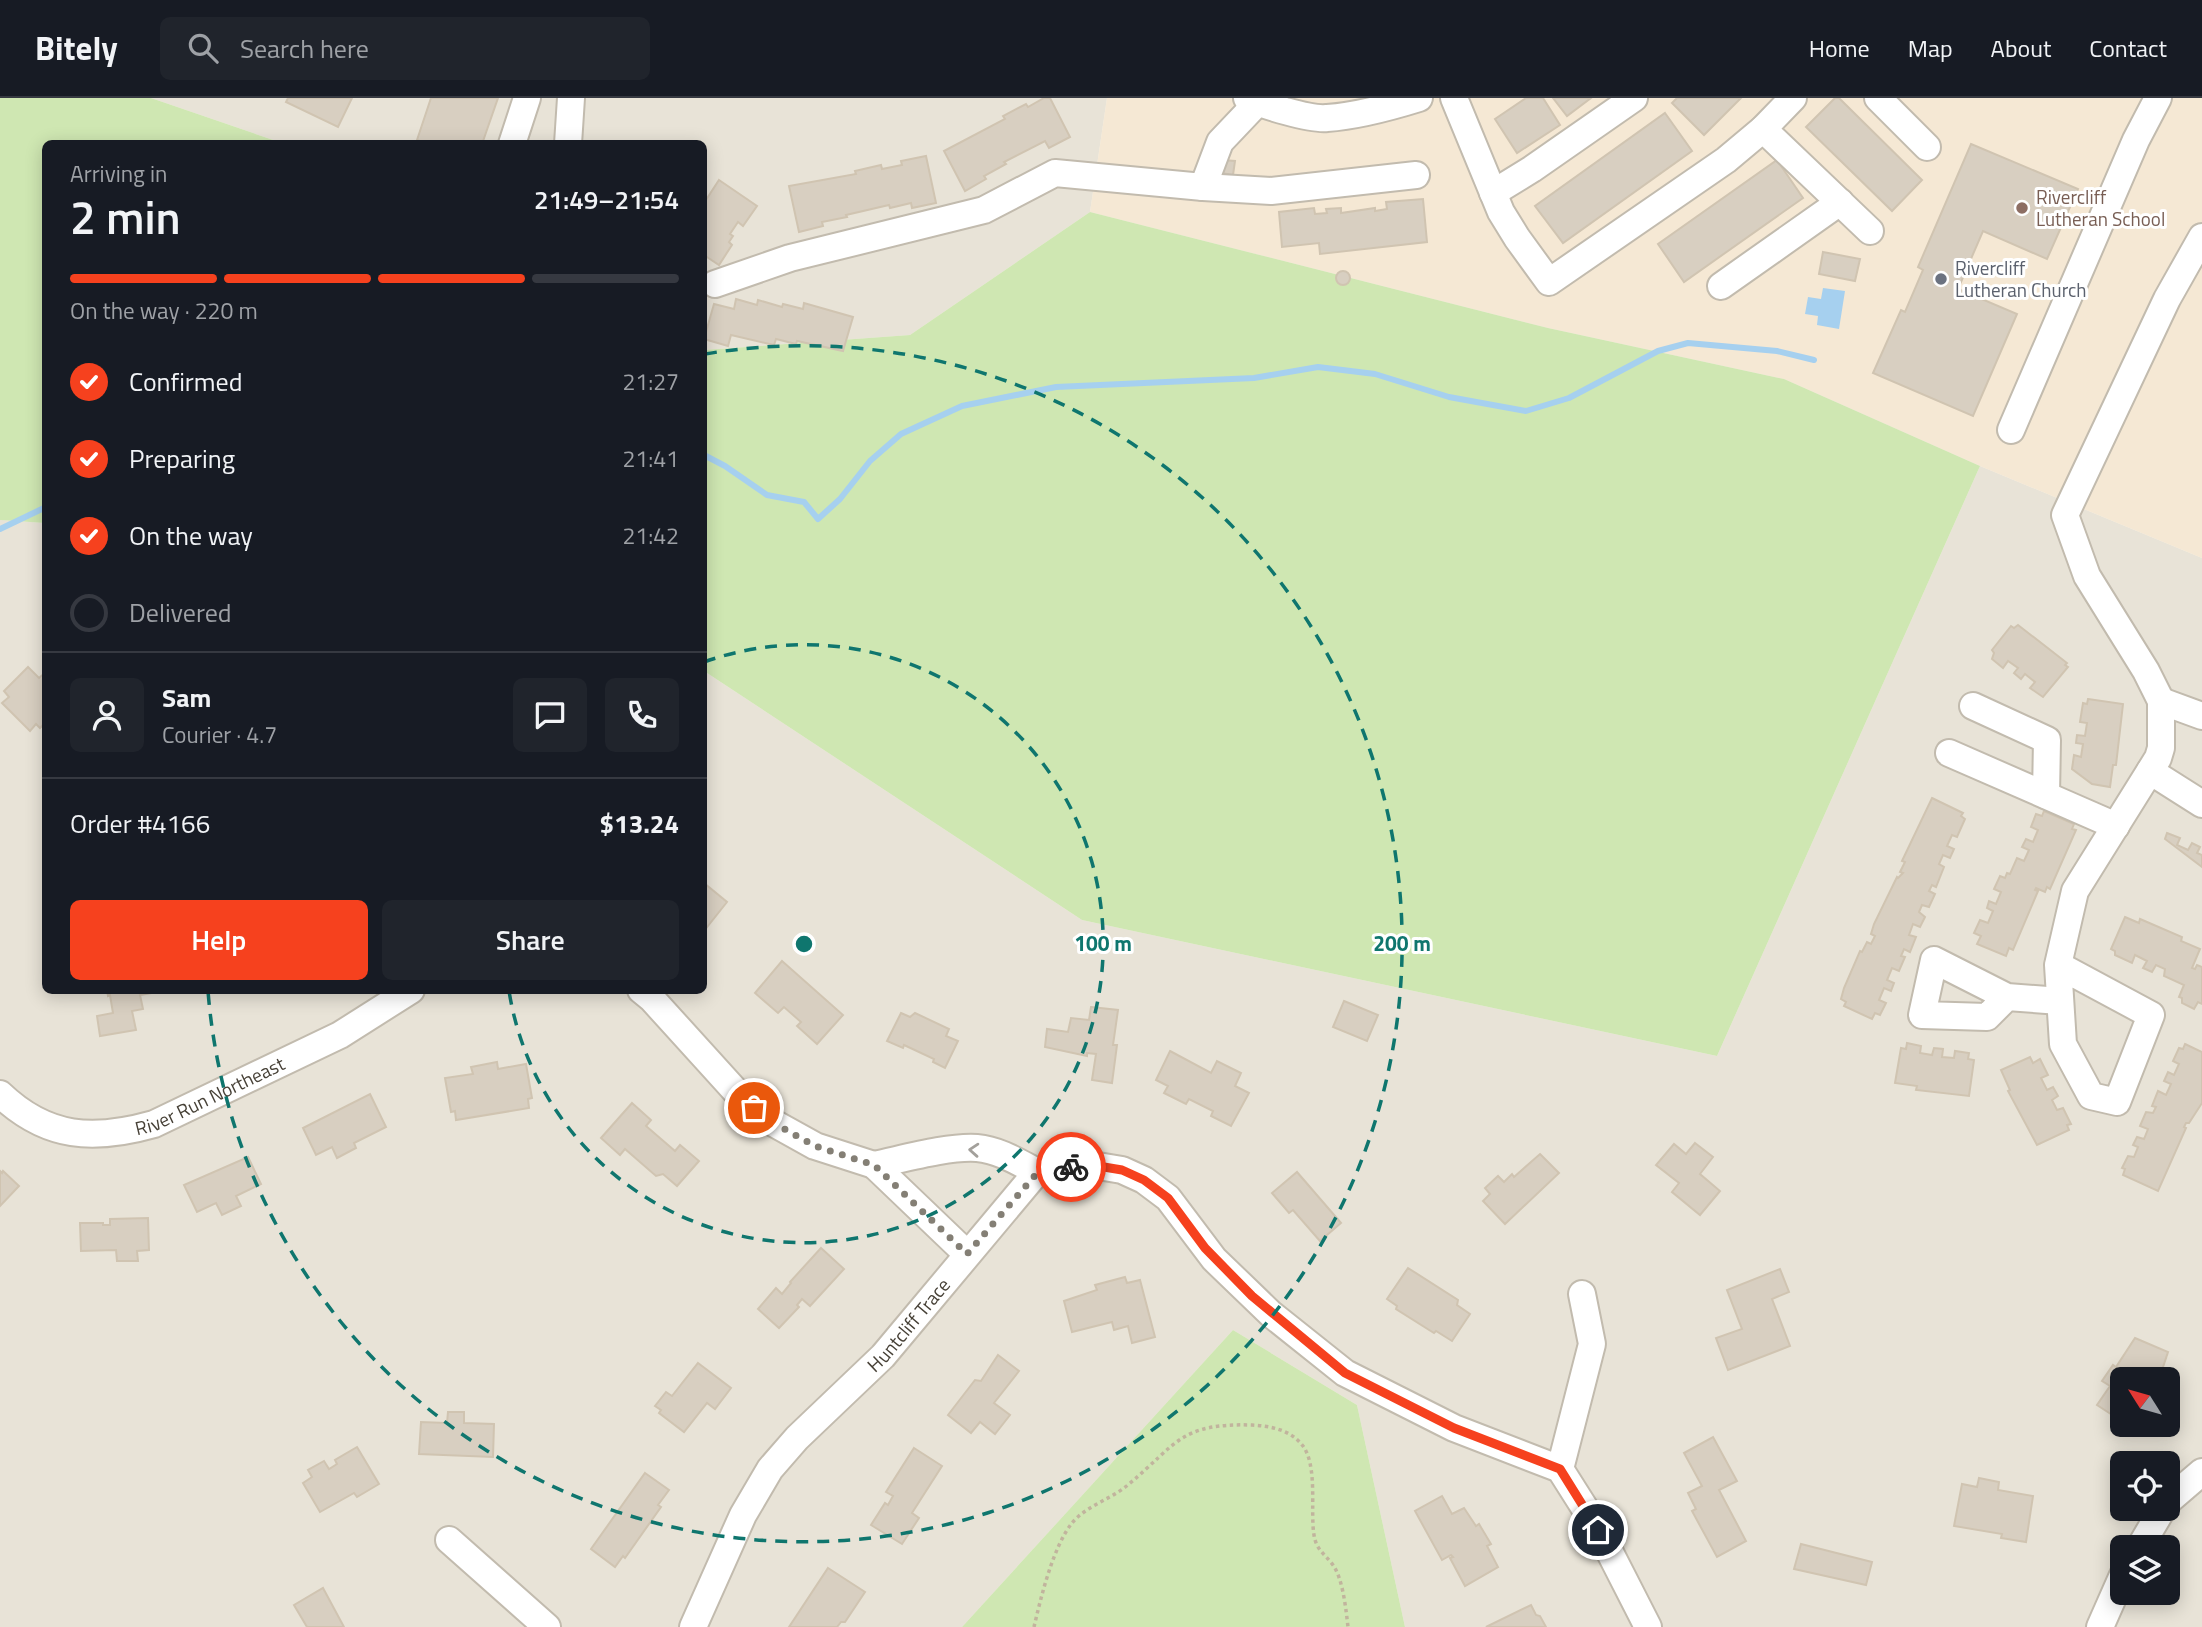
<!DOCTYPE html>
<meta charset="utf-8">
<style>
:root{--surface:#171b24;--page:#20242c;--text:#f1f3f6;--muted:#9ea1a6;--line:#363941;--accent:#f6411e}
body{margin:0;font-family:"Titillium Web",sans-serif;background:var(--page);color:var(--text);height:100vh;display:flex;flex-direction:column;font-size:26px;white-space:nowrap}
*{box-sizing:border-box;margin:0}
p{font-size:23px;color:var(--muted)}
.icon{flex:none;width:38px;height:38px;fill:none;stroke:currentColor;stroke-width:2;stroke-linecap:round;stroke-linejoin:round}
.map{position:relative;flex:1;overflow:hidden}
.panel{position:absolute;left:42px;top:42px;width:665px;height:854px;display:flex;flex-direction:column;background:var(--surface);border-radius:10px;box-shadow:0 4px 18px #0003}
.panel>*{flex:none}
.needle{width:46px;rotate:307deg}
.fabs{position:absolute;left:2110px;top:1269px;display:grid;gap:14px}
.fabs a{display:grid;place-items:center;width:70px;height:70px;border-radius:10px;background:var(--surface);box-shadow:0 4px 18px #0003;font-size:35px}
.pin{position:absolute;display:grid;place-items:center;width:60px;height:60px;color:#fff;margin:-30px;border:4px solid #fff;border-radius:50%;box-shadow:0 2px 7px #0007}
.courier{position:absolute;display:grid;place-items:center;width:70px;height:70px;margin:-35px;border:5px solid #f6411e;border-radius:50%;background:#fff;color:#222;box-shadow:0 2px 9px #0007}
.head em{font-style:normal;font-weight:600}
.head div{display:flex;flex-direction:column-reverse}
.head{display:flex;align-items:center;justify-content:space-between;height:119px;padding:0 28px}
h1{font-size:46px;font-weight:600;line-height:52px}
.bar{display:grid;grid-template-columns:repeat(4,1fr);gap:10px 7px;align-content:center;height:84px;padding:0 28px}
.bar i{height:9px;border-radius:5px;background:var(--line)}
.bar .on{background:var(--accent)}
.bar p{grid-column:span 4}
.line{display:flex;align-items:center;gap:18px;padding:0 28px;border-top:2px solid var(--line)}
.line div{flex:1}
.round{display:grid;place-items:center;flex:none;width:74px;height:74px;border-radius:10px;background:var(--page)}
ol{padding:0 28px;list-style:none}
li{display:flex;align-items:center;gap:21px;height:77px}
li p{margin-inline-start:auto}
li .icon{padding:7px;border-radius:50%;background:var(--accent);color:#fff;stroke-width:4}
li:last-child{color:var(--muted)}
li i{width:38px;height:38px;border:4px solid var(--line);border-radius:50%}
.button{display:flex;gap:14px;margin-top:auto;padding:14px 28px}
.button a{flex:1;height:80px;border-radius:10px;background:var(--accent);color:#fff;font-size:28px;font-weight:600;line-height:80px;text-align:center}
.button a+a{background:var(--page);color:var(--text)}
header{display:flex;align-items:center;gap:42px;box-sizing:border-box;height:98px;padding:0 35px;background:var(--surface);border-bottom:2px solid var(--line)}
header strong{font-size:33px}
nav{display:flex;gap:38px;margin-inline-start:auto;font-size:24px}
.search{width:490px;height:63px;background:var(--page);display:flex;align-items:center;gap:18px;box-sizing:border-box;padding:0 24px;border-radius:10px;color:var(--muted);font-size:26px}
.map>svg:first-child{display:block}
.residential{fill:#e8e3d7;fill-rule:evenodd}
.commercial{fill:#f5e8d4}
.green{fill:#cfe7b2}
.water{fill:#a6d0ef}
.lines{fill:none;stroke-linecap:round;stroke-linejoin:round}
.stream{stroke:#a6d0ef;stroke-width:6}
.building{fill:#d8cfc1;stroke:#d0c4b1;stroke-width:2}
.minor-casing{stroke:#c2bbae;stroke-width:30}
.path{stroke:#c1b49d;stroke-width:3.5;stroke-dasharray:3.5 3.5;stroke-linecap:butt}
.minor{stroke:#fff;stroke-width:26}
.oneway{stroke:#a3a09b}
.done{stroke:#847f75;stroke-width:7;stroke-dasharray:0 12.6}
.route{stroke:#f6411e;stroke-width:9}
.ring{fill:none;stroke:#0f766e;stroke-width:3.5;stroke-dasharray:12 9}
.education-dot{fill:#8d6e63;stroke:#fff;stroke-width:2.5}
.worship-dot{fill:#6b7280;stroke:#fff;stroke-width:2.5}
.labels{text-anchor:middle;stroke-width:6;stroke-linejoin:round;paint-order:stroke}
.education-label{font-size:19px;fill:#785e54;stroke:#fff;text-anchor:start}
.worship-label{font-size:19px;fill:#5b616d;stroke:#fff;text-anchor:start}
.street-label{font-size:19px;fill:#474137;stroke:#fff}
.centre{fill:#0f766e;stroke:#fff;stroke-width:3.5}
.ring-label{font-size:21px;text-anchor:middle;font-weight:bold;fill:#0f766e;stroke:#fff;stroke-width:6;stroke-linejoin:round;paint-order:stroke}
</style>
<header>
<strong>Bitely</strong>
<div class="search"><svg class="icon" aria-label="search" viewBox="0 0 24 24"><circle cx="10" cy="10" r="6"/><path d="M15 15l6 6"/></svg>Search here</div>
<nav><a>Home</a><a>Map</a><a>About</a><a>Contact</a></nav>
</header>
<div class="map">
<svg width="2202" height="1529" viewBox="0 0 2202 1529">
<rect width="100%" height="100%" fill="#f4f1e8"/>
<g class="residential">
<polygon points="151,0 1107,0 1090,114 910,237 704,252 704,46 282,45"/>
<path d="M1980,368l222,92v1069h-797l-48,-222 -124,-75 -271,297h-962v-1107l45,3 1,467h658v-319l378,249 635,136zM2123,1281h45v45h-45zM2123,1365h45v45h-45zM2123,1449h45v45h-45z"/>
</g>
<polygon class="commercial" points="1107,0 2202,0 2202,460 1980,368 1784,281 1548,230 1090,114"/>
<g class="green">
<polygon points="0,0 151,0 282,45 46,46 45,425 0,422"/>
<polygon points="1090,114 1548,230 1784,281 1980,368 1717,958 1082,822 704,573 704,252 910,237"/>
<polygon points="1233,1232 1357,1307 1405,1529 962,1529"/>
</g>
<polygon class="water" points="1823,190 1845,193 1839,231 1817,227 1818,218 1805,216 1808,199 1821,201"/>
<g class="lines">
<g class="stream">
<polyline points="704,357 725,368 767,397 804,404 818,421 840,401 870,363 901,336 962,308 1056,289 1254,280 1318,269 1375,276 1449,299 1526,313 1569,300 1658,253 1688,245 1777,253 1814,262"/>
<polyline points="0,431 46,409"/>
</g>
</g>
<g class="building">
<polygon points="288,0 352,0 338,29 286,4"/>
<polygon points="431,0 498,0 482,46 429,46 417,42"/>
<polygon points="1044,0 1050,0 1070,39 1049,50 1045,43 1004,64 1006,66 984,78 986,81 965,93 944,53 1005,21 1003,18 1026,6 1028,9"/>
<polygon points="1526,0 1543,0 1560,27 1517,55 1495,21"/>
<polygon points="1553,0 1591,0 1567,18"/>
<polygon points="1677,0 1741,0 1704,37 1672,5"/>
<polygon points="1835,0 1839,0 1922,82 1892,113 1806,29"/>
<polygon points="1665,15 1692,53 1563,145 1535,108"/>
<polygon points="1971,46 2078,91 2047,161 1983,133 1958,191 2017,216 1973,318 1873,275 1901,212 1905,214 1923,172 1918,169"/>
<polygon points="926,58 936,105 912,110 911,105 890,110 889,107 846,117 847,119 822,124 823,128 799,134 789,88 856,76 855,73 881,67 882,71 902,67 901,63"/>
<polygon points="1222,62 1235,63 1233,77 1221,75"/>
<polygon points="1777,62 1803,100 1684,184 1658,146"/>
<polygon points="719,82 757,108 743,128 738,124 730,136 733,138 729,144 732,147 719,167 704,157 704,105"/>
<polygon points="1423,101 1427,144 1320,156 1319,145 1282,149 1279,114 1314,110 1315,116 1327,115 1326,111 1341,110 1341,115 1375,110 1375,113 1387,111 1386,104"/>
<polygon points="1823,154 1860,161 1855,183 1819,176"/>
<circle cx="1343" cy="180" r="7"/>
<polygon points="736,201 757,207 758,202 782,209 783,206 803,211 804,205 853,219 843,253 797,243 796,246 776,241 774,247 731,237 728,248 704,241 714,206 734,211"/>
<polygon points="2018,527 2067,565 2065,567 2068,569 2043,599 2030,590 2035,584 2025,576 2021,581 2014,575 2018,570 2008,563 2003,570 1992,561 1994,555 1992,552 2011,528 2014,530"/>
<polygon points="28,569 39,580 46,574 46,624 40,630 36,626 30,633 2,605 9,599 4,593"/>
<polygon points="2088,601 2123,606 2116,667 2113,667 2110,689 2092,686 2072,671 2074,657 2081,659 2083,646 2076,645 2077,637 2085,638 2087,625 2080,624 2083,605 2087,606"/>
<polygon points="1932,700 1963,715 1961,718 1965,721 1957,739 1952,737 1947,748 1954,751 1950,760 1943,757 1939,766 1944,769 1936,789 1932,787 1929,793 1935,796 1929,809 1922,807 1919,814 1925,819 1920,829 1913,826 1909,837 1916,839 1910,854 1904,851 1901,858 1905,859 1899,873 1892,870 1887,882 1894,885 1891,893 1884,890 1879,902 1886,905 1880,917 1875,915 1872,921 1844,908 1846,904 1841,901 1844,890 1860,853 1862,854 1867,844 1871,846 1875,838 1871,836 1874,826 1897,779 1898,780 1903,775 1900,774 1905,764 1902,763"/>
<polygon points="2044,713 2074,726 2072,731 2076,732 2050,791 2047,789 2045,794 2036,790 2035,792 2038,793 2013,852 2009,850 2006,858 1977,846 1981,838 1974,835 1980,822 1988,825 1993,813 1987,810 1989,803 1996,806 2001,794 1994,791 2000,778 2005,780 2007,775 2010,776 2017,760 2024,763 2029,752 2022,749 2026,741 2033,744 2038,732 2031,729 2036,716 2042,718"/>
<polygon points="2167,735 2180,740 2177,747 2188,752 2192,745 2200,749 2197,755 2202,757 2202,769 2165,741"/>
<polygon points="704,785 727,804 704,833"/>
<polygon points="2125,819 2139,825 2140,821 2182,839 2181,843 2200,851 2192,870 2195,871 2197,867 2202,869 2202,906 2198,904 2194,911 2182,905 2182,900 2179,899 2184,887 2164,878 2165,871 2156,867 2152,874 2143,870 2147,863 2135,857 2132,865 2115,857 2115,853 2111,851"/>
<polygon points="782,863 843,917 817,946 797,928 801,924 784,909 778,915 755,895"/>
<polygon points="107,892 158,892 158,894 140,897 143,911 132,913 136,932 100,938 97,918 113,915 110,897 108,898"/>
<polygon points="1344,903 1378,917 1367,943 1333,929"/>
<polygon points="1091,909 1118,912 1113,947 1117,947 1112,985 1092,982 1096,956 1087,955 1087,958 1045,949 1047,931 1068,934 1071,920 1089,922"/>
<polygon points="901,915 910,919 915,915 949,931 946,938 958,943 945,970 933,964 934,961 904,947 903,950 887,943"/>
<polygon points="1907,945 1921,948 1920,955 1932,957 1934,950 1943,951 1942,959 1954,960 1955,953 1969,955 1968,961 1974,962 1969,998 1916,992 1917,988 1895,985 1901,950 1906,951"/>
<polygon points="2185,946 2202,954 2202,1005 2189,1025 2186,1025 2184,1029 2186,1030 2158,1093 2123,1077 2125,1071 2122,1070 2128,1058 2134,1059 2138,1049 2133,1047 2137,1039 2144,1041 2148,1031 2140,1028 2146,1014 2153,1015 2156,1009 2152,1008 2158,993 2166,997 2171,986 2164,983 2168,974 2174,977 2179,966 2173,963 2179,950 2183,951"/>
<polygon points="1170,953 1211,975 1217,963 1241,975 1235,988 1249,995 1231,1028 1211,1018 1213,1013 1189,1001 1186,1006 1164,995 1168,988 1156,982"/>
<polygon points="2030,959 2033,965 2040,961 2048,977 2041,980 2047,992 2053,989 2058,998 2052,1002 2057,1012 2063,1010 2071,1026 2067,1027 2069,1032 2037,1047 2008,993 2010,992 2001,972"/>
<polygon points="497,964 498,971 526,966 532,1000 528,1001 529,1010 456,1022 455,1013 451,1014 445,980 473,976 471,969"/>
<polygon points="370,996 386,1029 354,1045 356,1050 337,1060 332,1049 316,1057 303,1030"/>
<polygon points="632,1005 651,1022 646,1028 675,1053 680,1047 699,1063 677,1088 663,1076 656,1078 625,1051 620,1057 601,1040"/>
<polygon points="1695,1045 1713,1059 1700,1076 1720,1093 1700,1117 1672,1094 1679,1085 1656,1067 1674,1046 1686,1056"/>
<polygon points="1540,1056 1559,1075 1505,1126 1483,1103 1490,1096 1485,1090 1498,1078 1504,1084 1512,1076 1514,1079"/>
<polygon points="248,1059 261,1086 236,1098 241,1108 222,1117 216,1105 197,1114 184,1087"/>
<polygon points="0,1073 2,1075 3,1073 19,1088 0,1108"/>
<polygon points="1297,1074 1341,1125 1320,1143 1293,1112 1289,1115 1272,1095"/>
<polygon points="148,1120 149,1152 137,1153 138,1163 117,1163 116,1152 81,1153 80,1125 103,1125 103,1127 110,1127 110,1121"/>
<polygon points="821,1150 844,1171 810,1208 802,1201 797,1207 799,1209 779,1230 758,1211 776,1190 782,1196 791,1185 790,1184"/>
<polygon points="1408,1170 1458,1202 1457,1207 1470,1216 1452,1243 1436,1233 1434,1235 1396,1211 1397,1208 1387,1201"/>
<polygon points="1780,1171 1789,1194 1772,1201 1790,1248 1728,1272 1716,1240 1742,1231 1727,1192"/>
<polygon points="1125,1179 1127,1185 1140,1182 1155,1239 1132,1245 1128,1228 1114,1232 1112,1224 1072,1234 1064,1203 1097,1192 1095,1187"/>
<polygon points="2135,1240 2168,1254 2159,1281 2123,1281 2123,1324 2097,1307 2110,1288 2102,1283 2113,1267 2116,1269"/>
<polygon points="998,1257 1019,1273 994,1305 1010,1317 995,1336 980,1324 971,1335 948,1317 975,1282 981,1283"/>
<polygon points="698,1265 731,1290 715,1311 707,1305 684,1334 659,1315 661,1312 655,1308 666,1294 672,1298"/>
<polygon points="448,1314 464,1314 464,1325 494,1326 493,1359 419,1356 421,1324 447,1325"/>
<polygon points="1713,1339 1737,1383 1719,1392 1746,1443 1717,1459 1692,1413 1696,1411 1688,1395 1702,1388 1684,1355"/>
<polygon points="357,1349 379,1386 357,1399 354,1395 320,1414 303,1385 312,1379 308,1372 324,1363 329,1371 337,1366 335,1362"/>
<polygon points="914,1350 942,1368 912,1415 919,1420 902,1446 871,1427 885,1405 888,1407 893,1398 886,1394"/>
<polygon points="645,1375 669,1392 658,1407 661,1409 625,1460 623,1458 615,1469 591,1451"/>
<polygon points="1979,1380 1999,1384 1998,1392 2033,1398 2026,1444 2001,1440 2002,1436 1954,1428 1962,1386 1977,1389"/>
<polygon points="1442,1398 1452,1416 1464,1410 1476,1428 1479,1426 1491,1446 1487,1448 1498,1469 1465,1488 1450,1460 1453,1459 1451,1457 1442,1462 1415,1413"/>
<polygon points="1801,1446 1872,1464 1866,1487 1794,1471"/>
<polygon points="828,1470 865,1494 845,1524 841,1524 837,1529 789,1529"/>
<polygon points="323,1490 344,1529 307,1529 294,1507"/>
<polygon points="1531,1507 1536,1517 1540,1518 1546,1529 1486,1529"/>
</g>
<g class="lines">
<defs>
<g id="minor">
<path d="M1247,0c15,7 64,22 80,20 30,-2 63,-11 92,-20"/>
<polyline points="1454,0 1501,114 1517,140 1549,184 1726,62 1763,31 1793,0"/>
<polyline points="1878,0 1927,49"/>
<polyline points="1763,31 1870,133"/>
<polyline points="512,46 527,0"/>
<polyline points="568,46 571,0"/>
<polyline points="1203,89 1271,93 1416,77"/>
<polyline points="1493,95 1532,71 1634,0"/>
<polyline points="715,186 790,160 984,112 1055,75 1203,89 1220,44 1257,5"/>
<polyline points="1721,188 1840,104"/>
<polyline points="2011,332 2136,42 2158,0"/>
<polyline points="2161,603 2202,618"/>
<polyline points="1973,608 2047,642 2046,697"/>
<polyline points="1949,655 2116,728"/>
<polyline points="2150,673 2202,706"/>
<polyline points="2058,867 2151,917 2117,1004 2091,998 2063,946 2058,867 2075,793 2158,660 2161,650 2161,603 2146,573 2087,478 2065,417 2167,201 2202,139"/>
<polyline points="641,892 652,901 740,998 768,1022 815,1048 874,1067"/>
<polyline points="2007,899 1987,919 1922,917 1934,862 2007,899 2060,903"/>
<path id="s1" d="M0,996c47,45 94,47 154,30l186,-89 71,-45"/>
<path d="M967,1156l-93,-89c29,-6 74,-19 103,-17 22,2 41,14 60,24"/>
<polyline points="1560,1371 1592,1246 1582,1196"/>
<polyline points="2168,1403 2202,1374"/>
<polyline points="449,1442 547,1529"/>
<polyline points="2140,1449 2163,1410"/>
<path id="s2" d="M693,1529l50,-112 27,-46 27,-31 86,-82 154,-184 55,-7 30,5 22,10 24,18 46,61 57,55 74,59 109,55 106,41 38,60 50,98"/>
<polyline points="2100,1529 2123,1477"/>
</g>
</defs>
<use href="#minor" class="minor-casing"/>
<path class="path" d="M1034,1529c7,-30 19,-80 38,-104 15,-18 40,-24 57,-39 49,-41 51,-61 123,-59 19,1 39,5 51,21 15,21 7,65 11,89 2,15 12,20 19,30 10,14 13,45 15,62"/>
<use href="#minor" class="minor"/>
</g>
<defs><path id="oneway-chevron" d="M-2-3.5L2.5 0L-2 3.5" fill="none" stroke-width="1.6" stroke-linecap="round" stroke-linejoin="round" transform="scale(1.75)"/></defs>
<use class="oneway" href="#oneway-chevron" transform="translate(974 1052) rotate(-176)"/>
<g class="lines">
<polyline class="done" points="754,1010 768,1022 815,1048 874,1067 967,1156 1038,1074 1071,1069"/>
<polyline class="route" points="1071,1069 1092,1067 1122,1072 1144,1082 1168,1100 1205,1150 1252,1198 1345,1275 1454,1330 1560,1371 1598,1432"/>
</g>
<g class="ring">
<path d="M704 564A299 299 0 1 1 509 893"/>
<path d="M705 256A598 598 0 1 1 208 893"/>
</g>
<circle class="education-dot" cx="2022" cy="110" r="7"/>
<circle class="worship-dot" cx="1941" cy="181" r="7"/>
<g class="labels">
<g class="education-label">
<text x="2036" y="106">Rivercliff<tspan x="2036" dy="22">Lutheran School</tspan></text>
</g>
<g class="worship-label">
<text x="1955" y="177">Rivercliff<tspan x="1955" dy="22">Lutheran Church</tspan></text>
</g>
<g class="street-label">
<text dy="7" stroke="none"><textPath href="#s1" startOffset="228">River Run Northeast</textPath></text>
<text dy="7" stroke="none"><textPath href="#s2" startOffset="376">Huntcliff Trace</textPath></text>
</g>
</g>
<circle cx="804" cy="846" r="10" class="centre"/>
<g class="ring-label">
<text x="1103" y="853">100 m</text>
<text x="1402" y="853">200 m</text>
</g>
</svg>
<div class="fabs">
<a><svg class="needle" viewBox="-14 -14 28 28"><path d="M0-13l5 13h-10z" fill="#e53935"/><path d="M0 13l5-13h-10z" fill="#9ea1a6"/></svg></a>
<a><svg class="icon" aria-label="locate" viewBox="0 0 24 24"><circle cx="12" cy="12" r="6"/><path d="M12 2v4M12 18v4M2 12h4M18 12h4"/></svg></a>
<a><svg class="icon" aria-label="layers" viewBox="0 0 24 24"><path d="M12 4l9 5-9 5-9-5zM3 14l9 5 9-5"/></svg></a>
</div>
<div class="pin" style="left:754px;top:1010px;background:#ea580c"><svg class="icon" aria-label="bag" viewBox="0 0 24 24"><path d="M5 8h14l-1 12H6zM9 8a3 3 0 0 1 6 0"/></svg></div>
<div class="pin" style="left:1598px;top:1432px;background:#1f2937"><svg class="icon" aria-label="home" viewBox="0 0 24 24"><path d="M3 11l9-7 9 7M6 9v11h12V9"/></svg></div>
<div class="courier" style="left:1071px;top:1069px"><svg class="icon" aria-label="bike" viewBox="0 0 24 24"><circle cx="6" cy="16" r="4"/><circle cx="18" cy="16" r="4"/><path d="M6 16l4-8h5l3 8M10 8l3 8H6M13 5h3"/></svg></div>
<section class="panel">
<div class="head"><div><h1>2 min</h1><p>Arriving in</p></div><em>21:49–21:54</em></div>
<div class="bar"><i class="on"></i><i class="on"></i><i class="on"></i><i></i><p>On the way · 220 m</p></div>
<ol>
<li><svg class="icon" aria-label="check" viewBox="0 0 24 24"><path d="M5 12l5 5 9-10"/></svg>Confirmed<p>21:27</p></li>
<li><svg class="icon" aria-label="check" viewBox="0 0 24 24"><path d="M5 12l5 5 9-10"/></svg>Preparing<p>21:41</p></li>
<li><svg class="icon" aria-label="check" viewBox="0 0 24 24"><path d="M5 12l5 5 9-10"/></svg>On the way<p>21:42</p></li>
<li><i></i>Delivered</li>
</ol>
<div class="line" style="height:126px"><a class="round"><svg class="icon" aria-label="person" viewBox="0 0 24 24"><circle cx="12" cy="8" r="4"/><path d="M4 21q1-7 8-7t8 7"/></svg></a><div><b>Sam</b><p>Courier · 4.7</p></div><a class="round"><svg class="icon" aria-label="chat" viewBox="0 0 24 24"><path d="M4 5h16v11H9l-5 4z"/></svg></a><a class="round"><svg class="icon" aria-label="phone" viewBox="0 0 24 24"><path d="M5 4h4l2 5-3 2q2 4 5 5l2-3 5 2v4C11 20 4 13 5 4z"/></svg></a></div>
<div class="line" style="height:91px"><div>Order #4166</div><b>$13.24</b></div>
<div class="button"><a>Help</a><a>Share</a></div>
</section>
</div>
